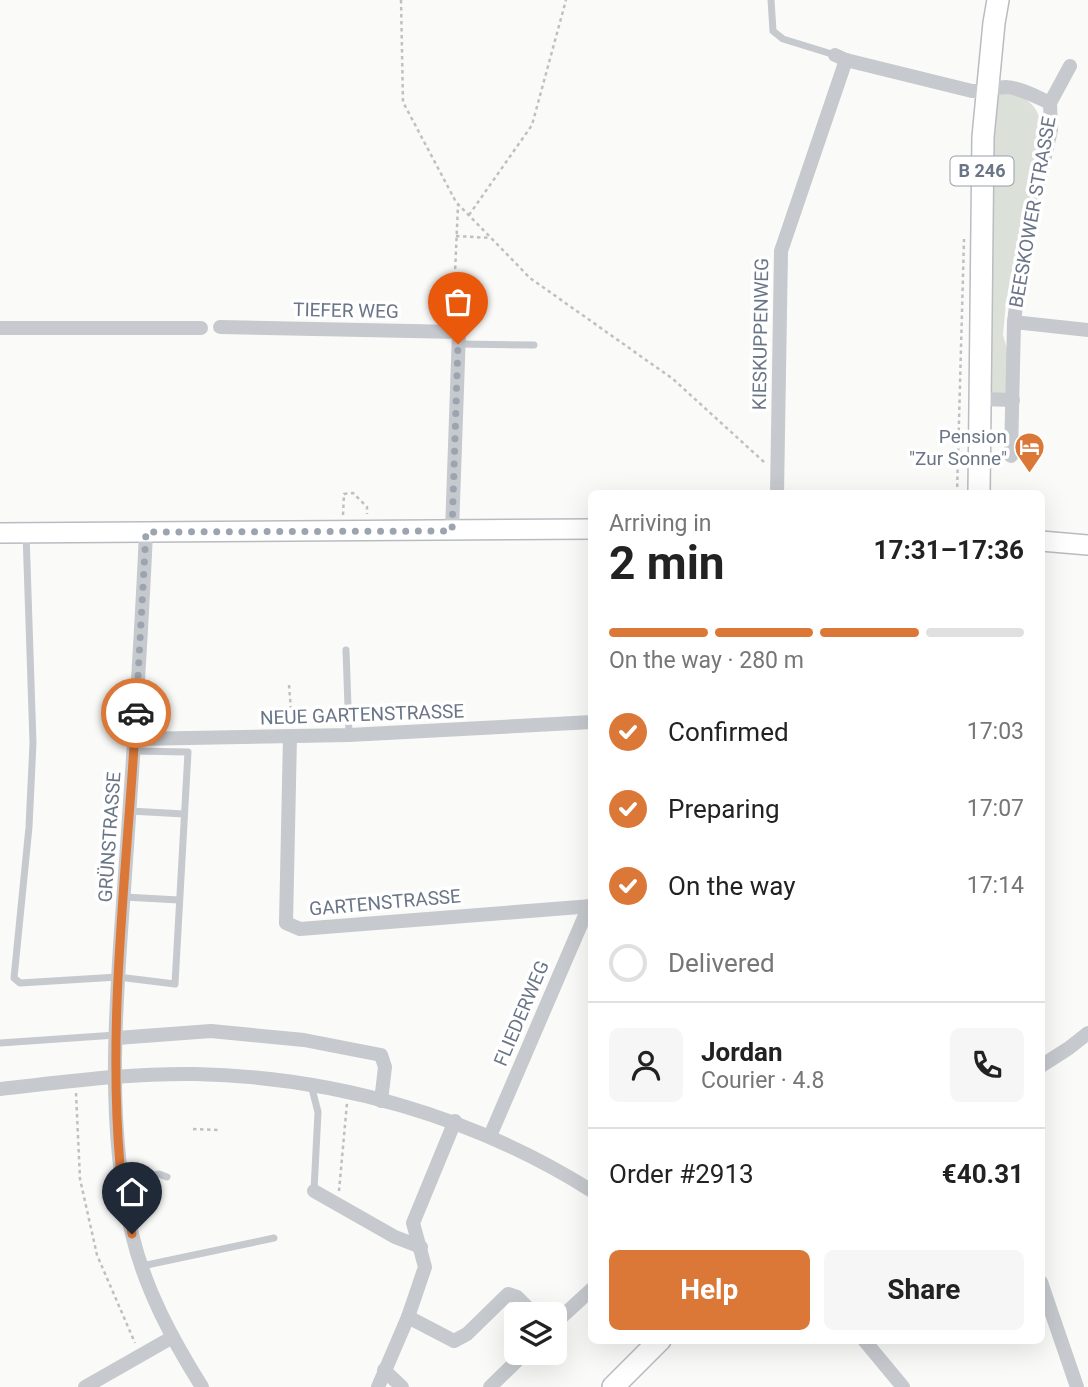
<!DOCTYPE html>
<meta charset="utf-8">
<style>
:root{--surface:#fff;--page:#f6f6f6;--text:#222;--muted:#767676;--line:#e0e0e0;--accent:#db7837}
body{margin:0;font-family:Roboto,sans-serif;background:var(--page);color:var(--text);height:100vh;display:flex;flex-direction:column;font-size:26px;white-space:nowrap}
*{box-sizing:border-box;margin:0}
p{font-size:23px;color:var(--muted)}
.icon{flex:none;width:38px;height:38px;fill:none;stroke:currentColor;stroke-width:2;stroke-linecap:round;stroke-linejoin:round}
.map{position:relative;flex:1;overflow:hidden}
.panel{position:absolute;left:588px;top:490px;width:457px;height:854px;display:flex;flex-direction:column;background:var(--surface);border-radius:10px;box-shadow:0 7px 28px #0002}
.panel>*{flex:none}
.tools{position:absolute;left:504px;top:1302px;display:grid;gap:14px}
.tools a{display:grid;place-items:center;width:63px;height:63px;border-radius:10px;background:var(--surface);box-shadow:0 7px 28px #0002;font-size:35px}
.pin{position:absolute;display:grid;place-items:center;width:60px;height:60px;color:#fff;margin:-72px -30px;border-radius:50% 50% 50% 0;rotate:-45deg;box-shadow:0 0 7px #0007}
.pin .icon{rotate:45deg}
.courier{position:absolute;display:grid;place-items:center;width:70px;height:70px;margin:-35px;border:5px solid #db7837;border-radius:50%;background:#fff;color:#222;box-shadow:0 2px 9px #0007}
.summary em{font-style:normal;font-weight:700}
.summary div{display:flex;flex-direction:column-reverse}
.summary{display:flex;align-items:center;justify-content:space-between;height:119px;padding:0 21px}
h1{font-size:46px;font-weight:700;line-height:52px}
.bar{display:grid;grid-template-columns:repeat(4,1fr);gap:10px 7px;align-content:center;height:84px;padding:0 21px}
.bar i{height:9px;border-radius:5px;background:var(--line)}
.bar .selected{background:var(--accent)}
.bar p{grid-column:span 4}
.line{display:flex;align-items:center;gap:18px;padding:0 21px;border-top:2px solid var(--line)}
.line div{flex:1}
.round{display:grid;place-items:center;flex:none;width:74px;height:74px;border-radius:10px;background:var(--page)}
ol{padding:0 21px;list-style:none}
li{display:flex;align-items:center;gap:21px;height:77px}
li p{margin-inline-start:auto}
li .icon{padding:7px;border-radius:50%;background:var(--accent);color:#fff;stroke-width:4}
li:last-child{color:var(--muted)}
li i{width:38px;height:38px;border:4px solid var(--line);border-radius:50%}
.button{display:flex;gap:14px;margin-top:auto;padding:14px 21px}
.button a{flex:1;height:80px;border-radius:10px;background:var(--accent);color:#fff;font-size:28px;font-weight:700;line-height:80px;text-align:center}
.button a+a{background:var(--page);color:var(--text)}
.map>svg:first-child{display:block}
.green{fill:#dbe1d9}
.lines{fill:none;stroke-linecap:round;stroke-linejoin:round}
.secondary-casing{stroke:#b8bcc1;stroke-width:22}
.primary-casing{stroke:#b9bcc1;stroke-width:24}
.path{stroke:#bec0c3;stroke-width:2.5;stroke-dasharray:3.5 3.5;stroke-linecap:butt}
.lane{stroke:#c6c9cd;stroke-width:7}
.street{stroke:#c6c9cd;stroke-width:14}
.secondary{stroke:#fff;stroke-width:19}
.primary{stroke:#fff;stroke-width:21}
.done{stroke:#9ca4af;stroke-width:7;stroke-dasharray:0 12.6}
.route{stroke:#db7837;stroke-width:9}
.labels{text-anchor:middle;stroke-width:7;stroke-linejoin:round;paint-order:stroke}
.shield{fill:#fff;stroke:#979fab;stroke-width:2}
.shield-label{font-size:18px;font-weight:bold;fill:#6a7687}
.street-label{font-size:19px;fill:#6a7687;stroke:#fff}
.poi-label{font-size:19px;fill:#6a7687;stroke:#fff;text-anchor:end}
</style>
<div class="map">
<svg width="1088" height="1387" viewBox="0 0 1088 1387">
<rect width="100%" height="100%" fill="#fafaf8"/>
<path class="green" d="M999,94c27,-1 39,10 44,36l-37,172 -3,33 5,17 -2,43h-15l-3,-4 6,-288z"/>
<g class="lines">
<defs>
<g id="secondary">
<polyline points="0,533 592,529"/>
<polyline points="1041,541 1088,545"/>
</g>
<g id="primary">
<polyline points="979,494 983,137 994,23 998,0"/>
<polyline points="613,1387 660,1340"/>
</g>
</defs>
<use href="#secondary" class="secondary-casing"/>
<use href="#primary" class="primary-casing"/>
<g class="path">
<polyline points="401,0 403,102 456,202 530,278 673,379 764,462"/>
<polyline points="469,215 532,125 566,0"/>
<polyline points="456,236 491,238"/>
<polyline points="453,318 458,205"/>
<polyline points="957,494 964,239"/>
<polyline points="343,515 344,494 353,493 367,507 367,514"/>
<polyline points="289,685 292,723"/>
<polyline points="76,1093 80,1179 97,1255 135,1343"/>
<polyline points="193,1129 220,1130"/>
<polyline points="339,1191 347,1103"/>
</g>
<g class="lane">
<polyline points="771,0 773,31 783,39 835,55"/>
<polyline points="459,344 534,345"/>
<polyline points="26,533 33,743 29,827 14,978 20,983 118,977 175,984 188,752 134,751"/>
<polyline points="346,650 349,735"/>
<polyline points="130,811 184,814"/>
<polyline points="124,897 179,900"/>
<polyline points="0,1043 116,1035"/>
<polyline points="311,1085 318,1112 314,1190"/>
<polyline points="122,1180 159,1174 167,1177"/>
<polyline points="142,1266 274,1238"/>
</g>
<g class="street">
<path d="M835,55l11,5 126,31c14,1 23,-4 34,-4 15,1 31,10 44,16"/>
<polyline points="1014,322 1088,330"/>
<polyline points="220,327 459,332 452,531"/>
<polyline points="0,328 201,328"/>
<polyline points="980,399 1013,400"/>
<polyline points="1011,456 1014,322 1022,256 1051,130 1050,103 1070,66"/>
<polyline points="777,494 781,251 846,60"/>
<path d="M146,532c-5,115 -13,229 -21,343 -8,116 -21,245 7,359 13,55 40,105 70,153"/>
<polyline points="290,737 286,923 300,929 592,906"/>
<polyline points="135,739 349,735 592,722"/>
<polyline points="117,1038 211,1031 304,1040 381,1055 385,1067 381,1101"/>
<polyline points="1041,1066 1069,1048 1088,1033"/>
<path d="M0,1089c65,-7 130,-16 195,-15 140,3 278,42 397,117"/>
<polyline points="490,1136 589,906"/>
<polyline points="314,1191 395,1237 421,1247"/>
<polyline points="1041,1282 1077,1387"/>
<polyline points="408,1317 454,1341 467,1334 508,1294 517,1297 534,1314"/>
<polyline points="555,1323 592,1289"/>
<polyline points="864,1340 903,1387"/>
<polyline points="384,1370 402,1387"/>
<polyline points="85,1387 171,1338"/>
<polyline points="378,1387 408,1317 425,1267 413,1223 455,1121"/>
<polyline points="490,1387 525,1353"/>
</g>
<use href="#secondary" class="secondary"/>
<use href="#primary" class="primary"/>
</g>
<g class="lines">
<polyline class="done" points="136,713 146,532 452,531 458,344"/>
<path class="route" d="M132,1234c-4,-23 -10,-46 -12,-69 -13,-150 8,-302 16,-452"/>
</g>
<defs>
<symbol id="hotel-pin" viewBox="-11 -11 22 30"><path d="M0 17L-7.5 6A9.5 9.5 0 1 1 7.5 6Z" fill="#db7837" stroke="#fff"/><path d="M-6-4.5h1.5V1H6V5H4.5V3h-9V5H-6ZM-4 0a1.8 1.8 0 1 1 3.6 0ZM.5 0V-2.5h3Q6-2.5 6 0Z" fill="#fff"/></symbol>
</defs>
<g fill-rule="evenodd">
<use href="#hotel-pin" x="1012" y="430" width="35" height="47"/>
</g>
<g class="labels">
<rect class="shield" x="950.5" y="156.5" width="63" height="29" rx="5"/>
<g class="shield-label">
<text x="982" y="177">B 246</text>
</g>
<g class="street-label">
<text transform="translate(1032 212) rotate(-80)" y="7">BEESKOWER STRASSE</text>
<text transform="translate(346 310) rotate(1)" y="7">TIEFER WEG</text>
<text transform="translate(760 334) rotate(-89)" y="7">KIESKUPPENWEG</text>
<text transform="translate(362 714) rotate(-2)" y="7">NEUE GARTENSTRASSE</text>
<text transform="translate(109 837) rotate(-86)" y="7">GRÜNSTRASSE</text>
<text transform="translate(385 902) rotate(-5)" y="7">GARTENSTRASSE</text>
<text transform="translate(521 1013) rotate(-67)" y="7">FLIEDERWEG</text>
</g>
<g class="poi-label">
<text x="1007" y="443">Pension<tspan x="1007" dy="22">"Zur Sonne"</tspan></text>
</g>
</g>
</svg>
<div class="tools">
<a><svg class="icon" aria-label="layers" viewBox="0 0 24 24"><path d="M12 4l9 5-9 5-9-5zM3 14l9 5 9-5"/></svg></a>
</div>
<div class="pin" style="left:458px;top:344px;background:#ea580c"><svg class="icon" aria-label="bag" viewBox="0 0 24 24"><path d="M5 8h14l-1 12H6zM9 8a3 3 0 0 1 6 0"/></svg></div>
<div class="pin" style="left:132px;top:1234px;background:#1f2937"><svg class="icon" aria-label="home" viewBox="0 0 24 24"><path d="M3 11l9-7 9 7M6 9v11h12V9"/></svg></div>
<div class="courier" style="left:136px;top:713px"><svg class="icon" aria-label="car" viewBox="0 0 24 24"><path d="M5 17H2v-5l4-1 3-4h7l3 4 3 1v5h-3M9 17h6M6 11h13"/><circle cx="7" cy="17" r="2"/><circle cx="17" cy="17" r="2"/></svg></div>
<section class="panel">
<div class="summary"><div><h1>2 min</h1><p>Arriving in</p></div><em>17:31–17:36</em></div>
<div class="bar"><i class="selected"></i><i class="selected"></i><i class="selected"></i><i></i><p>On the way · 280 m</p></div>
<ol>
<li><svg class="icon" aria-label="check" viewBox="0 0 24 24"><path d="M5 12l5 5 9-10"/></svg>Confirmed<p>17:03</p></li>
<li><svg class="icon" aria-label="check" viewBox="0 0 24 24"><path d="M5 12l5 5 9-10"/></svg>Preparing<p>17:07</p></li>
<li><svg class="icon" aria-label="check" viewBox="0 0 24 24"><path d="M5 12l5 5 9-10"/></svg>On the way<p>17:14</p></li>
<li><i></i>Delivered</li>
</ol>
<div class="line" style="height:126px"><a class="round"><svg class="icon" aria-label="person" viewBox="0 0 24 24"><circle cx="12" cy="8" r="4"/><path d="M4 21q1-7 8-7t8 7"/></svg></a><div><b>Jordan</b><p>Courier · 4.8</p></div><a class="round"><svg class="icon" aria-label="phone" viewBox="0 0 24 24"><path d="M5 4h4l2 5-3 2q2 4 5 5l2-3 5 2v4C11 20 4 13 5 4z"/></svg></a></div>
<div class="line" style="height:91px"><div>Order #2913</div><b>€40.31</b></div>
<div class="button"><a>Help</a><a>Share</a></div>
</section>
</div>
